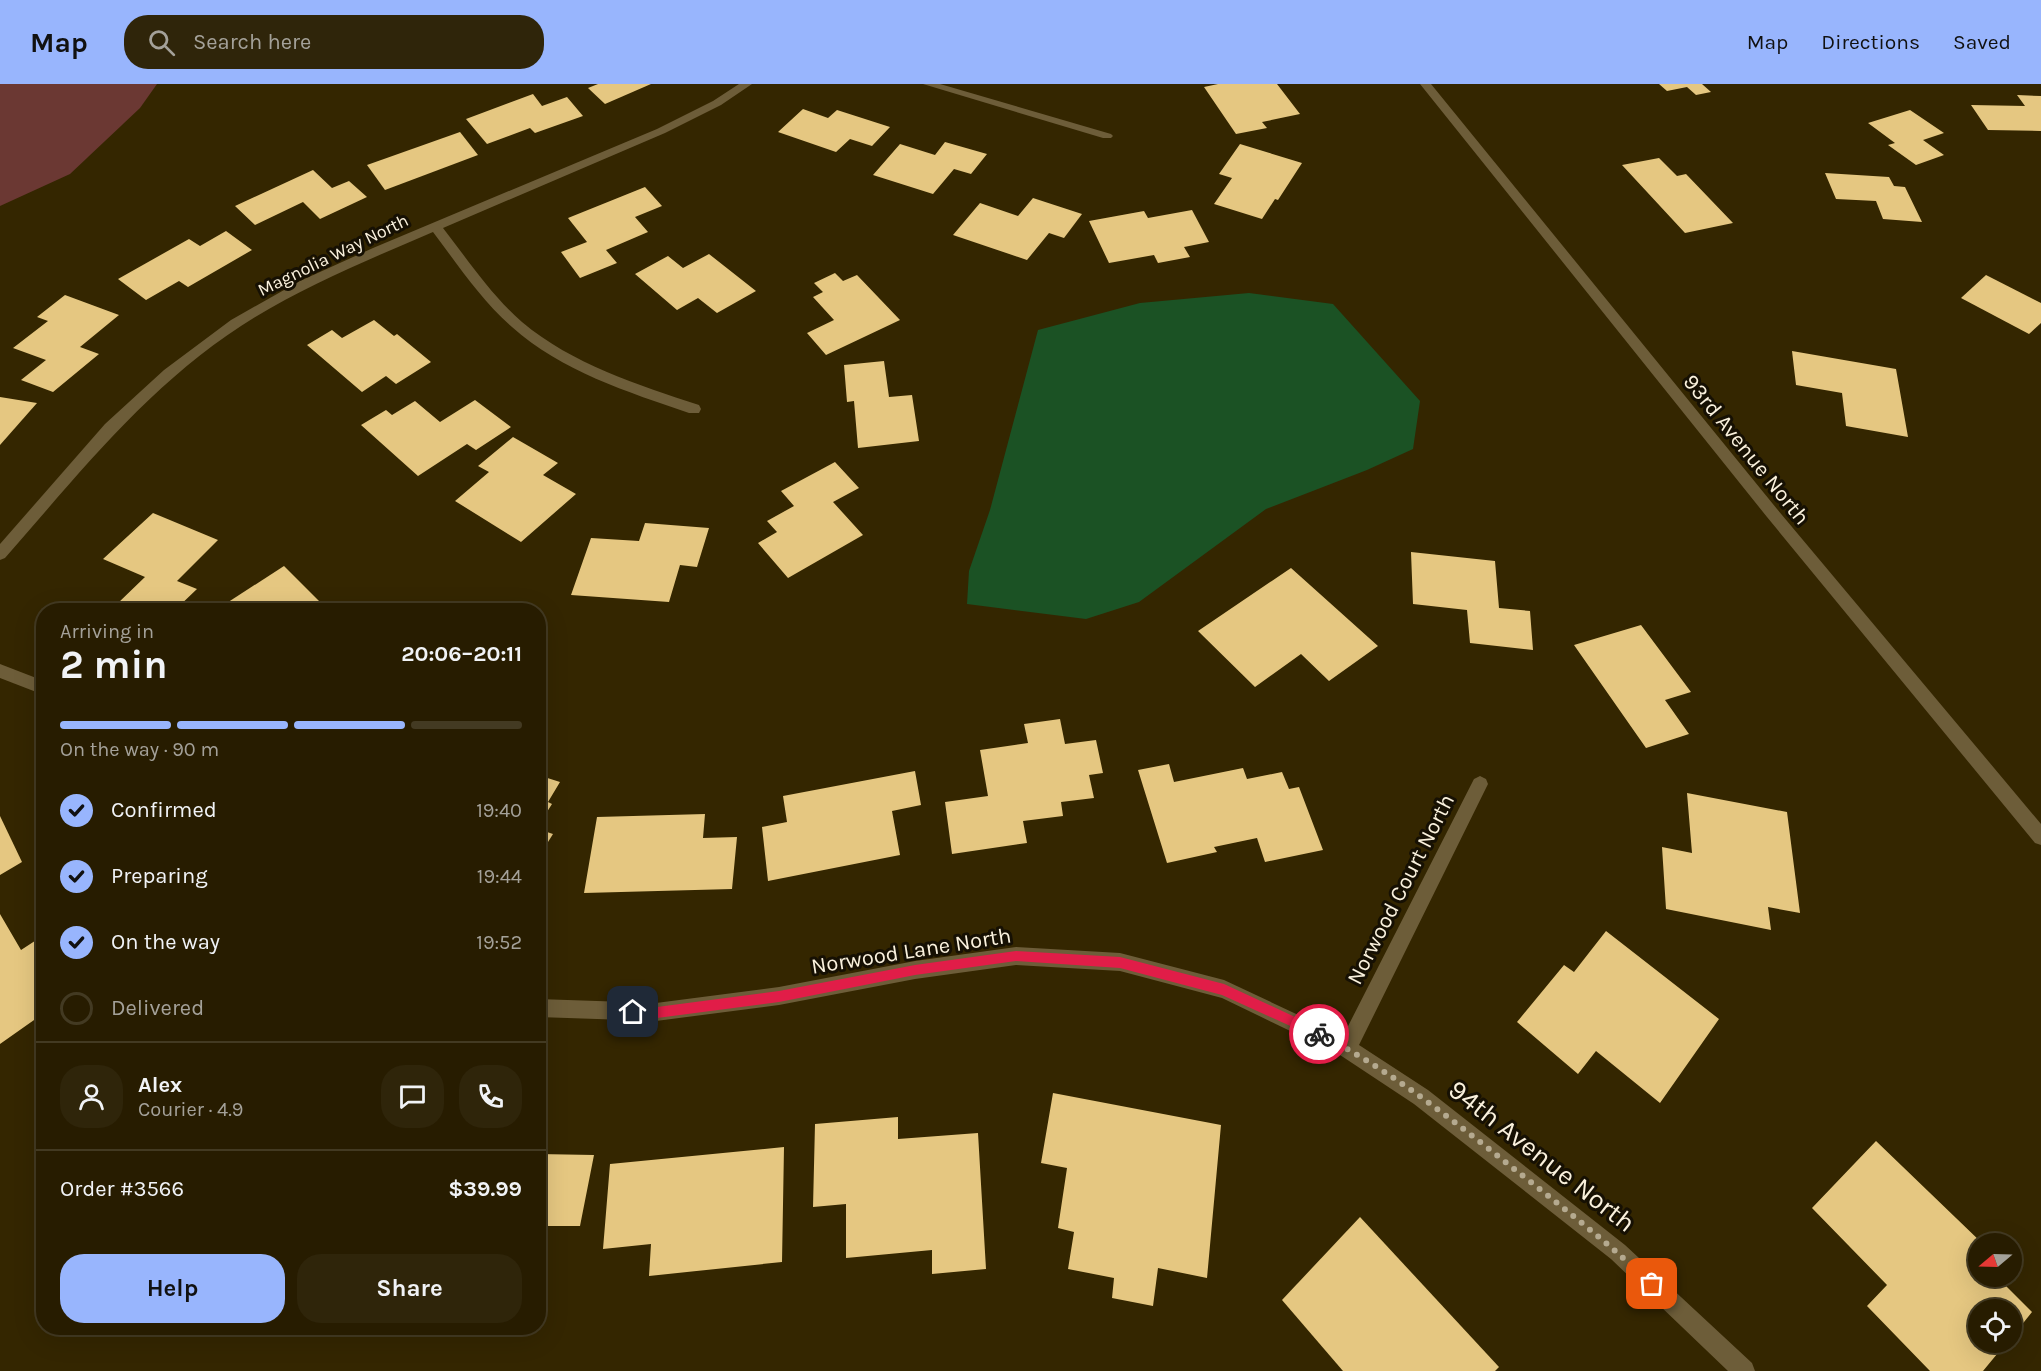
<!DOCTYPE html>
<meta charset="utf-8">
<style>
:root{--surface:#271c00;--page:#2f250a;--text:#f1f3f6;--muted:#a4a199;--line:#433a22;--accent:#98b5fd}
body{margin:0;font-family:Karla,sans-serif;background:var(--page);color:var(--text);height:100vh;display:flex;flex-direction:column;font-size:22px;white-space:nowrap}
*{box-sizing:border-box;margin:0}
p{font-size:20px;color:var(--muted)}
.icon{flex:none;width:33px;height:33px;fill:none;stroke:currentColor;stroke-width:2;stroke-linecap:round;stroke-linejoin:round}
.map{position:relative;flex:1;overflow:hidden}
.drawer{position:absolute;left:36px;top:519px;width:510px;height:732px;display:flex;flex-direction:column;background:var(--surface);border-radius:24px;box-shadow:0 6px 24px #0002,0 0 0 2px var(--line)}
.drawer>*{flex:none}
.needle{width:39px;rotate:251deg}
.buttons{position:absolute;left:1968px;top:1149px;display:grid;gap:12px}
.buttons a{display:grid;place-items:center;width:54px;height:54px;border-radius:50%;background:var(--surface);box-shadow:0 6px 24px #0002,0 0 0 2px var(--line);font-size:30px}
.pin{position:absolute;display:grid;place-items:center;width:51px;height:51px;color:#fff;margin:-26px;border-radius:12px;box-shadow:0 3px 9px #0006}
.courier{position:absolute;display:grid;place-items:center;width:60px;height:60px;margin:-30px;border:4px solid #e11d48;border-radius:50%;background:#fff;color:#222;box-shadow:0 2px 8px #0007}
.head em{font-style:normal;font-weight:700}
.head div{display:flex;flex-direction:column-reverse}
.head{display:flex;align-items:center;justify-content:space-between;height:102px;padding:0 24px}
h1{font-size:39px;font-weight:700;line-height:45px}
.bar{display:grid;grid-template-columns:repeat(4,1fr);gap:9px 6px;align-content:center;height:72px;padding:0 24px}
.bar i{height:8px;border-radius:4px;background:var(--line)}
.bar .on{background:var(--accent)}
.bar p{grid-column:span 4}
.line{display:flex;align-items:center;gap:15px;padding:0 24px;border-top:2px solid var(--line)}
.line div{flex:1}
.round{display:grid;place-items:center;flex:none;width:63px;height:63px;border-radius:24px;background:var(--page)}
ol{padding:0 24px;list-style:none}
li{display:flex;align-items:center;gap:18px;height:66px}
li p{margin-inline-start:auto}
li .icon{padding:6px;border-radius:50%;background:var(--accent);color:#111;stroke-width:4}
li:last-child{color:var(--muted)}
li i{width:33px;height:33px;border:3px solid var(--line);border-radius:50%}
.action{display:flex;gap:12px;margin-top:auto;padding:12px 24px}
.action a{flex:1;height:69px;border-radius:24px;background:var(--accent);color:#111;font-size:24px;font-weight:700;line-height:69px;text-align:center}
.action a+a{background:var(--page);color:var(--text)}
header{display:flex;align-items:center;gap:36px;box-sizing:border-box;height:84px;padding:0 30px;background:var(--accent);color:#111}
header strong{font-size:28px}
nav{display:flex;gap:33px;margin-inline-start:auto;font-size:21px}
.search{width:420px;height:54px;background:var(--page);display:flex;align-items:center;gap:15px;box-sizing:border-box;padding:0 21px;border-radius:24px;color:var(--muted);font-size:22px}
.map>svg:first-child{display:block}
.green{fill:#6b3833}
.water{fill:#1b5224}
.building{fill:#e5c781}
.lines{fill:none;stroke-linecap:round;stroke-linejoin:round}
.minor{fill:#6d5d39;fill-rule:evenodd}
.tertiary{fill:#6d5d39;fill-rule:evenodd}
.route{fill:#e11d48}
.done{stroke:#b5aa90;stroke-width:6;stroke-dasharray:0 10.8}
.labels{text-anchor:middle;stroke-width:6;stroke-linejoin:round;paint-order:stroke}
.far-street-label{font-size:18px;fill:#faf1dd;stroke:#161003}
.street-label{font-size:22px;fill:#faf1dd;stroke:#161003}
.near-street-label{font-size:27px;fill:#faf1dd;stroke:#161003}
</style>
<header>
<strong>Map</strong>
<div class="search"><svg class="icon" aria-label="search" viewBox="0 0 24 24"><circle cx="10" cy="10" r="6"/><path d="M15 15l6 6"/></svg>Search here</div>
<nav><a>Map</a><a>Directions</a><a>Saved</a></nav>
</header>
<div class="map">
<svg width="2041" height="1287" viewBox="0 0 2041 1287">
<rect width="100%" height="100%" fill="#342600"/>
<polygon class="green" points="0,0 157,0 140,24 70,90 0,122"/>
<polygon class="water" points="1249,209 1333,220 1420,317 1413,365 1367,386 1266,425 1139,518 1086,535 967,520 969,487 990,426 1038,246 1140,219"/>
<g class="building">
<polygon points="598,0 651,0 605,20 588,4"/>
<polygon points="1218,0 1277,0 1300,30 1262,38 1267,44 1236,50 1204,3"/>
<polygon points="1659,0 1702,0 1711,8 1696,11 1687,3 1667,7"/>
<polygon points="533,10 542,22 567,13 583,32 535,49 530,44 487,60 466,35"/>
<polygon points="2017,11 2041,12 2041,47 1988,46 1971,21 2025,22"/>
<polygon points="803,25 828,34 837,26 890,43 872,62 850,55 836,68 778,48"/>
<polygon points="1910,26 1944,49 1923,56 1944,71 1916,81 1888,61 1895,59 1868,39"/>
<polygon points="460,48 478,71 385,106 367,81"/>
<polygon points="945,58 987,70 971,90 954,85 933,110 873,91 900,60 935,71"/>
<polygon points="1240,60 1302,79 1278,116 1275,115 1262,135 1214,120 1232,94 1219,90"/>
<polygon points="1659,74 1677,92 1686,90 1733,139 1685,149 1622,81"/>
<polygon points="313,86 332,104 349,97 367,113 320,135 303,118 255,141 235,122"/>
<polygon points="1825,89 1889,93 1894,102 1905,103 1922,138 1883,135 1876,117 1836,115"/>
<polygon points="645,103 662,122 635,133 648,148 606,166 617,179 580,194 561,168 587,158 568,134"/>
<polygon points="1033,114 1082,130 1064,154 1049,149 1027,176 953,151 980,119 1018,132"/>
<polygon points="1192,126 1209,158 1184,163 1190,173 1158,179 1154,171 1109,179 1089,137 1144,127 1148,134"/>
<polygon points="226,147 252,166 188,203 179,197 146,216 118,195 189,155 200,162"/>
<polygon points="709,170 756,207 717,229 698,214 677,226 635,190 668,172 683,184"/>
<polygon points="835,189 843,197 857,191 900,236 826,271 807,249 834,236 813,213 823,208 814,199"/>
<polygon points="1986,191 2041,219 2041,239 2029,250 1961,214"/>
<polygon points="65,211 119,231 80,263 99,270 53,308 21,296 46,276 13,264 48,237 37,233"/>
<polygon points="374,236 394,252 397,250 431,278 396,300 386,292 362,308 307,261 332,246 342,254"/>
<polygon points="1792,267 1896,285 1908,353 1846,342 1842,309 1796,301"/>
<polygon points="884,277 889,313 912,311 919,357 858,364 854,317 847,318 844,281"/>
<polygon points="0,313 37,319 0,361"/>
<polygon points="475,316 511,343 476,366 467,360 418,392 361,341 386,326 392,331 415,317 440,338"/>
<polygon points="513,353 558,379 543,391 576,410 521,458 455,417 489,388 478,382"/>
<polygon points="835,378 859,404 833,418 863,451 788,494 758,459 777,448 767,437 794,422 781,407"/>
<polygon points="153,429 218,456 177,497 197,505 175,526 133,526 117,520 145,493 103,475"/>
<polygon points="645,439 709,444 697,483 680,481 669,518 571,511 591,454 639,457"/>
<polygon points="1411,468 1495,477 1499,524 1530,527 1533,566 1470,559 1467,526 1413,520"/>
<polygon points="284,482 328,526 216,526"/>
<polygon points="1291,484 1378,562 1329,597 1301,570 1255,603 1198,547"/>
<polygon points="1641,541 1691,608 1665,616 1689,650 1646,664 1574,561"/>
<polygon points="1060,635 1065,660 1096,656 1103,689 1089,691 1094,714 1061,718 1063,732 1023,737 1027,759 952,770 945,718 988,712 980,666 1028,659 1024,640"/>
<polygon points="1169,680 1174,698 1243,684 1247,695 1282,688 1289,705 1299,703 1323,766 1265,778 1257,754 1214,763 1217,768 1167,779 1138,686"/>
<polygon points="915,687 921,721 892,727 900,771 768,797 762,743 787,738 783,712"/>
<polygon points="538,691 560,698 548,718 552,720 538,742"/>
<polygon points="1687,709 1787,728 1800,829 1768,823 1771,846 1666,825 1662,763 1692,769"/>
<polygon points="705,730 703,754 737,753 732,805 584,809 597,733"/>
<polygon points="0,732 22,778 0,791"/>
<polygon points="538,745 553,750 538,774"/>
<polygon points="0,830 21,866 44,851 44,929 0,960"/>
<polygon points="1606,847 1719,935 1660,1019 1596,967 1578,990 1517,938 1564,881 1574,888"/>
<polygon points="1053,1009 1221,1041 1207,1194 1158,1184 1153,1222 1112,1214 1114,1194 1068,1185 1074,1148 1058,1144 1067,1084 1041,1079"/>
<polygon points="898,1033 898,1055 978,1049 986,1185 932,1190 932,1166 846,1174 846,1120 813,1123 815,1040"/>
<polygon points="1876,1057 1983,1160 1978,1160 1978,1165 1973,1170 1978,1175 1978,1192 1996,1192 2032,1228 2012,1253 2012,1226 1978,1226 1978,1258 2007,1258 1983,1287 1930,1287 1867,1222 1887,1201 1812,1124"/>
<polygon points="784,1063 782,1178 649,1192 651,1160 603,1165 610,1080"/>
<polygon points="538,1070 594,1071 580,1142 548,1142 540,1182"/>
<polygon points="1360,1133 1499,1283 1495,1287 1343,1287 1282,1216"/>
</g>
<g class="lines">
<g class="minor">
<path d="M739,0h13l-31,21 -56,28 -222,95c25,32 48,67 79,94 50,42 116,63 177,83l2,4 -2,4h-10c-61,-21 -128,-42 -177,-86 -31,-27 -54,-62 -79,-95 -65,28 -132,55 -192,94 -94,61 -163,149 -236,232l-5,2v-16l105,-120 59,-54 67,-50 69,-39 73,-33 284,-119 56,-28z"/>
<polygon points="923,0 940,0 1111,50 1113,52 1111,54 1103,54"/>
<polygon points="0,580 44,597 44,611 0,594"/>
<polygon points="1480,692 1486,695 1488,700 1359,961 1428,1006 1625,1161 1752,1279 1755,1287 1728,1287 1611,1175 1414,1020 1340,971 1222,914 1120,887 1016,881 915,895 779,921 656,937 538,933 538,915 656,919 779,903 915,877 1016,863 1120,869 1224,896 1343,952 1474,695"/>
</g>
<polygon class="tertiary" points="1420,0 1431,0 1777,425 2041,740 2041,761 2035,759 1767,433"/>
</g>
<polygon class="route" points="1016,867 1120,873 1224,900 1323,946 1324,950 1319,955 1222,911 1120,884 1016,877 915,891 779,918 657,934 633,933 627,928 633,922 657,923 779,907 915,881"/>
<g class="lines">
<path class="done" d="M1319,950c72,36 136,88 199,138 46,36 91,72 134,112"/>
</g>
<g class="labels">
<g class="far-street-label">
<text transform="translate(333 171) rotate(-26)" y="6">Magnolia Way North</text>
</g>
<g class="street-label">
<text transform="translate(1747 365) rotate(51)" y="8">93rd Avenue North</text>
<text transform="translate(1400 805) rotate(-63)" y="8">Norwood Court North</text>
<text transform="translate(911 866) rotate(-9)" y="8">Norwood Lane North</text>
</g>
<g class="near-street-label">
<text transform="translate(1542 1072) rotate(38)" y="9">94th Avenue North</text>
</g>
</g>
</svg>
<div class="buttons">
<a><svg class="needle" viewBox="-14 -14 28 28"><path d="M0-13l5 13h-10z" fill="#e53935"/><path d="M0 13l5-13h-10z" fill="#a4a199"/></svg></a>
<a><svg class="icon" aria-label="locate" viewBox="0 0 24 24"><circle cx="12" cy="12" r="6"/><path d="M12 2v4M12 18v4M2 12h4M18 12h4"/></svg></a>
</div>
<div class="pin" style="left:1652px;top:1200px;background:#ea580c"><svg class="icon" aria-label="bag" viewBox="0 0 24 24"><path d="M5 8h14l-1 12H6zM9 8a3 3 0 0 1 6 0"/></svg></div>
<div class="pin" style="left:633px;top:928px;background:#1f2937"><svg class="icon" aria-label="home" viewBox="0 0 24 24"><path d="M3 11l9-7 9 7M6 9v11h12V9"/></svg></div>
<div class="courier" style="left:1319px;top:950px"><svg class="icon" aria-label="bike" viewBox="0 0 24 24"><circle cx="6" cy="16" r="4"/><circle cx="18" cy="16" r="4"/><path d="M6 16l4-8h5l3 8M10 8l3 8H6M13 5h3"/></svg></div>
<section class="drawer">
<div class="head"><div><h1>2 min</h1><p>Arriving in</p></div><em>20:06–20:11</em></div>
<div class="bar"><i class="on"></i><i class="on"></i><i class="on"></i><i></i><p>On the way · 90 m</p></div>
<ol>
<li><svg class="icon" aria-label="check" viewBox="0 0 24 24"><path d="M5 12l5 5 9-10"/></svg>Confirmed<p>19:40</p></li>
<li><svg class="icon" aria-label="check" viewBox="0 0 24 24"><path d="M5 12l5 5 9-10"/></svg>Preparing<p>19:44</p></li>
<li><svg class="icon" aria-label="check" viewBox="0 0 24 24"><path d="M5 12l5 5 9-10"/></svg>On the way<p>19:52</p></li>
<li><i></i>Delivered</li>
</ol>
<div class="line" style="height:108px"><a class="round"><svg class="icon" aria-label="person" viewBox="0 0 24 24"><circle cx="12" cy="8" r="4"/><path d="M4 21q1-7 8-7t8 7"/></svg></a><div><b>Alex</b><p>Courier · 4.9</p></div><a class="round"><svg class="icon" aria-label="chat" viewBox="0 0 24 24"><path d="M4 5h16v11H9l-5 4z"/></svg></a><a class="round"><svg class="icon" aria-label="phone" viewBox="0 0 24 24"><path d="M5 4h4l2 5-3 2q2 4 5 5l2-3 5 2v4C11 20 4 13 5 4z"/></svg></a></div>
<div class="line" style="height:78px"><div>Order #3566</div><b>$39.99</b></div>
<div class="action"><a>Help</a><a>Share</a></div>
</section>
</div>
